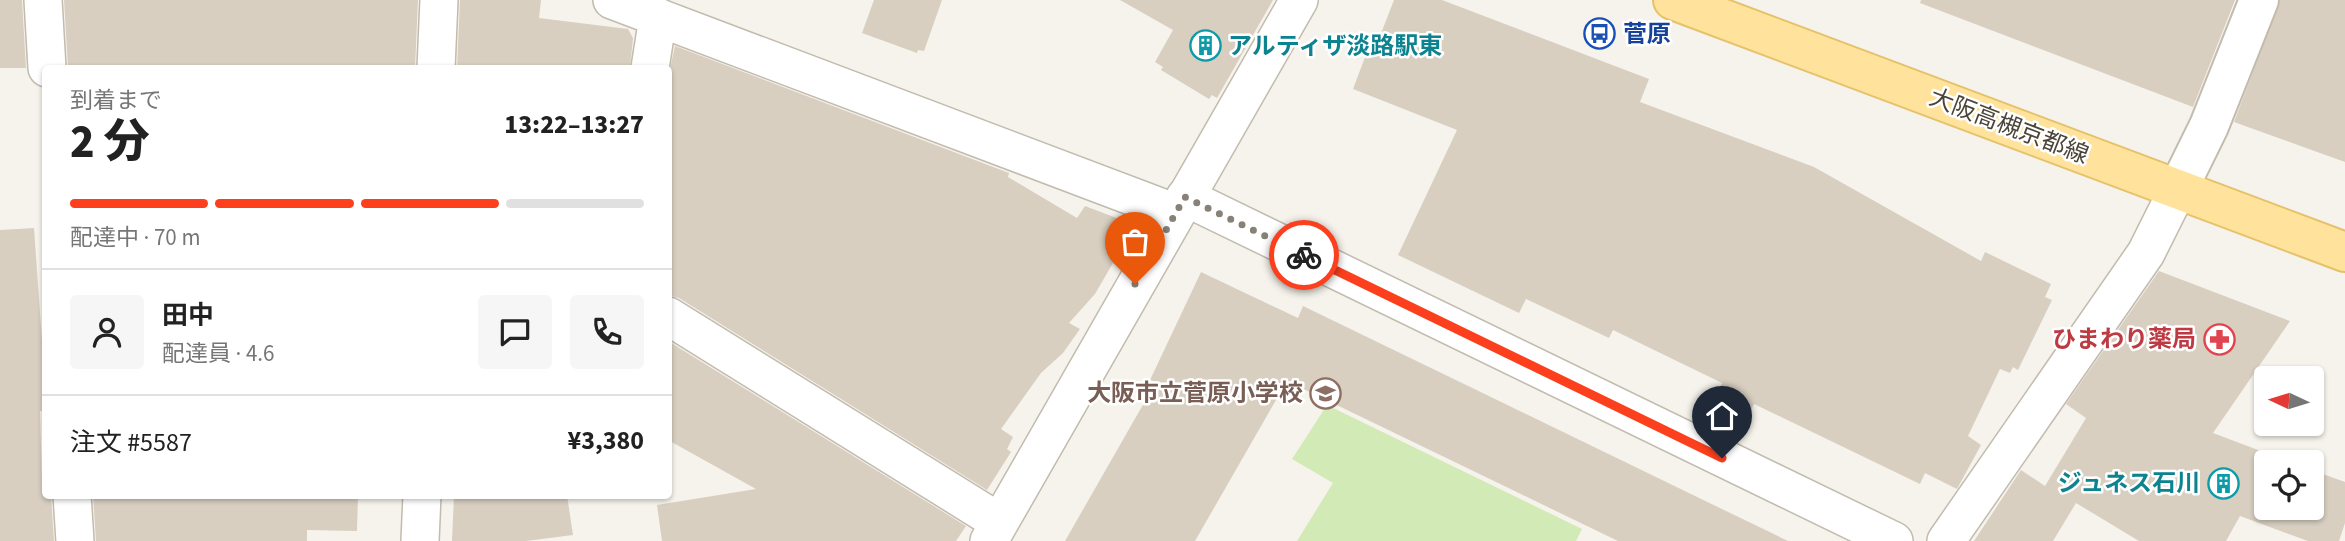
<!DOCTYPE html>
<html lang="ja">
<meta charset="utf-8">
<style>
:root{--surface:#fff;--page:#f6f6f6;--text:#222;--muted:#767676;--line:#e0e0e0;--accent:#fc3f1d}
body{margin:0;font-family:"Source Sans 3","Noto Sans JP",sans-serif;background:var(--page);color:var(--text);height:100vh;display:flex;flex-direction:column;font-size:26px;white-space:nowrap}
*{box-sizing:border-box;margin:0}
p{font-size:23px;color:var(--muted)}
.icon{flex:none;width:38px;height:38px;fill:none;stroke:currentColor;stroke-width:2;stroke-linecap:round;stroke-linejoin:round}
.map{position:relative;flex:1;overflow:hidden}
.drawer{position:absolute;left:42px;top:65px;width:630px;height:434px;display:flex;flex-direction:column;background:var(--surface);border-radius:7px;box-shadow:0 2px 5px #0004}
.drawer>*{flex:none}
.needle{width:46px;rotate:274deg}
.fabs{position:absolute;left:2254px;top:366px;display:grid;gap:14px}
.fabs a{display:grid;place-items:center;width:70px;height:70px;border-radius:7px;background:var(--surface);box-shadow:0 2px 5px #0004;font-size:35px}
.pin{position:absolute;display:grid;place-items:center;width:60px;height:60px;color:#fff;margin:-72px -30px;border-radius:50% 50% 50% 0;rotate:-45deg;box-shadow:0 0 7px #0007}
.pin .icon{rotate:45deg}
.courier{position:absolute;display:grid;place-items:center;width:70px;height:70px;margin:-35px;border:5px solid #fc3f1d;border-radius:50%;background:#fff;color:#222;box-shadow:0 2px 9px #0007}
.head em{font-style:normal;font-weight:800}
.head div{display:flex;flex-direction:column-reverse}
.head{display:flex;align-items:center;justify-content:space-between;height:119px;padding:0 28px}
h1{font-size:46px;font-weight:800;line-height:52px}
.bar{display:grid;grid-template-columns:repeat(4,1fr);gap:10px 7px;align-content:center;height:84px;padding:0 28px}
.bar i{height:9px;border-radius:5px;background:var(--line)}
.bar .selected{background:var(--accent)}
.bar p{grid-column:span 4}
.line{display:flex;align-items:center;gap:18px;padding:0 28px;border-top:2px solid var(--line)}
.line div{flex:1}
.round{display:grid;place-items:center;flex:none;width:74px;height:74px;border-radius:7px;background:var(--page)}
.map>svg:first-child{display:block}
.green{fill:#d2eab5}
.building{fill:#d8cfc1}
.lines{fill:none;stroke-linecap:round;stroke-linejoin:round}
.minor-casing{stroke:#c2bbae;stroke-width:40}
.tertiary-casing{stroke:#c2bbae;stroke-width:42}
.primary-casing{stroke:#e6c16a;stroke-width:42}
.minor{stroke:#fff;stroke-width:37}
.tertiary{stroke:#fff;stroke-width:38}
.primary{stroke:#ffe39c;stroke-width:38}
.done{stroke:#878178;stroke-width:7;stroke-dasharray:0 12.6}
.route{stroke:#fc3f1d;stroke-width:9}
.labels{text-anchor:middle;stroke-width:5;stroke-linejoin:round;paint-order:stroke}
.transit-label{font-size:24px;font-weight:bold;fill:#164399;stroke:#fff;text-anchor:start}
.culture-label{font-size:24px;font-weight:bold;fill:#0d838f;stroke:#fff;text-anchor:start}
.street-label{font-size:24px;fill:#4b4439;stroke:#fff}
.health-label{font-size:24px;font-weight:bold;fill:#be3a42;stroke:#fff;text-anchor:end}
.education-label{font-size:24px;font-weight:bold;fill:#785e54;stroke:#fff;text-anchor:end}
</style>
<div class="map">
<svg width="2345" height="541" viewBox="0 0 2345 541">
<rect width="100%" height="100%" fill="#f6f3ec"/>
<polygon class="green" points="1327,405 1582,529 1576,541 1297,541 1333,483 1292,459"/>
<g class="building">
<polygon points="0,0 22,0 26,68 0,68"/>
<polygon points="64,0 418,0 415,68 68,68"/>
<polygon points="460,0 541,0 539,18 628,29 633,38 630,68 457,68"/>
<polygon points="874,0 942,0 924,51 918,50 917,53 862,33"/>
<polygon points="1120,0 1273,0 1217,98 1212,95 1209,99 1161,70 1163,67 1155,62 1173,30"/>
<polygon points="1394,0 1442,0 1649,79 1640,102 1814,167 1981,261 1985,252 2051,284 2045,297 2052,300 2018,370 2013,367 2010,373 2000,369 1968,436 1981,445 1957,489 1925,473 1920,484 1754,404 1741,430 1707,414 1722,383 1613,330 1609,338 1526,299 1519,313 1398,255 1457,130 1353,89 1367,52 1373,54"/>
<polygon points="1921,0 2235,0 2193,107 1920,3"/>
<polygon points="2280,0 2345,0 2345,162 2234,122"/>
<polygon points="675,46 1009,173 1008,177 1077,218 1085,206 1127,222 1125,229 1131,232 1095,294 1069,323 1080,329 1063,353 1041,373 1001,429 1013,437 1007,449 1011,452 987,490 679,298 668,295 668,77"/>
<polygon points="34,228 46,397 46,411 40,411 42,482 46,482 46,495 51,495 54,541 0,541 0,230"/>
<polygon points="2159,271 2290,321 2213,433 2290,462 2266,462 2266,508 2312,508 2312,470 2345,482 2345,523 2339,541 2308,541 2240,516 2226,541 2139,541 2076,503 2053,541 1974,541 2021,470 2045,486 2086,418 2066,404"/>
<polygon points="1201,272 1298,318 1303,306 1788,541 1618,541 1287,381 1195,541 1065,541 1156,382 1150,380"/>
<polygon points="668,341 966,526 956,541 662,541 657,505 756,489 668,440"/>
<polygon points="93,495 358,495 357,531 307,530 307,541 96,541"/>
<polygon points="454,495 567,495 573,535 526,541 452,541"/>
</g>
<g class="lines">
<defs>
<g id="minor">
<polyline points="43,0 47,68"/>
<polyline points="612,0 1176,213"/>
<polyline points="436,68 439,0"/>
<polyline points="650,68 658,17"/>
<polyline points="1185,197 1894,541"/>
<polyline points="668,316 999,522"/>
<polyline points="72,495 75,541"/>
<polyline points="420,541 422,495"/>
<polyline points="989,541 1299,0"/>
<polyline points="1946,541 2146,253 2178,189"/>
</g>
<polyline id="tertiary" points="2178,189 2209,126 2259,0"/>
<polyline id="primary" points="1673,0 2345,252"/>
</defs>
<use href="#minor" class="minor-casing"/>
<use href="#tertiary" class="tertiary-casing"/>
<use href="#primary" class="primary-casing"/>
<use href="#minor" class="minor"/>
<use href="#tertiary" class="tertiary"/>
<use href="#primary" class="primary"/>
</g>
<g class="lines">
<polyline class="done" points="1135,284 1185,197 1304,255"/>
<polyline class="route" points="1304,255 1722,458"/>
</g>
<defs>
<symbol id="bus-ring" viewBox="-11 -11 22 22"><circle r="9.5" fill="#fff" stroke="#1a4fb4" stroke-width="1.5"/><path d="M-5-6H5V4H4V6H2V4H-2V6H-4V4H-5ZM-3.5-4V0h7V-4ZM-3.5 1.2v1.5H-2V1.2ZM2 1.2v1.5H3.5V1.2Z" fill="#1a4fb4"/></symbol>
<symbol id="building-ring" viewBox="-11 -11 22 22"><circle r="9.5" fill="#fff" stroke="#0f9aa8" stroke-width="1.5"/><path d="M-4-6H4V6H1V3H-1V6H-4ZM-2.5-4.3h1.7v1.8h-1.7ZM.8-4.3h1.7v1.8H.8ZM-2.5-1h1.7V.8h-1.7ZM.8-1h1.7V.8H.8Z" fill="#0f9aa8"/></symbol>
<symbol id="pharmacy-ring" viewBox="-11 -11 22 22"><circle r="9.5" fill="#fff" stroke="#e0444e" stroke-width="1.5"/><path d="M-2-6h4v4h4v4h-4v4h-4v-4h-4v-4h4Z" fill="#e0444e"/></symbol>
<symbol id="school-ring" viewBox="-11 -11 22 22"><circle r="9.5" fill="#fff" stroke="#8d6e63" stroke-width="1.5"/><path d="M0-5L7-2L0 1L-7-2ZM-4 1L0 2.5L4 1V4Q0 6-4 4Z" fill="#8d6e63"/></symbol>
</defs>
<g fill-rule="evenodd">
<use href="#bus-ring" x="1582" y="16" width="35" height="35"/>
<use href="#building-ring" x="1188" y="28" width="35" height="35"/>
<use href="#pharmacy-ring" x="2202" y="322" width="35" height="35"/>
<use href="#school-ring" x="1308" y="376" width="35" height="35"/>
<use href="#building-ring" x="2206" y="466" width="35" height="35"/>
</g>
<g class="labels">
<g class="transit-label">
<text x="1623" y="42">菅原</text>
</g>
<g class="culture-label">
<text x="1228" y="54">アルティザ淡路駅東</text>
<text x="2200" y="491" text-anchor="end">ジュネス石川</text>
</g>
<g class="street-label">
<text transform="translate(2009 126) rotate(21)" y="8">大阪高槻京都線</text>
</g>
<g class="health-label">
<text x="2196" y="347">ひまわり薬局</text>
</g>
<g class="education-label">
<text x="1303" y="401">大阪市立菅原小学校</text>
</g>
</g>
</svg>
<div class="fabs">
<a><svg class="needle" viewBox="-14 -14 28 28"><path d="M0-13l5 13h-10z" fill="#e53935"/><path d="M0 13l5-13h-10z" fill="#767676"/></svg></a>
<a><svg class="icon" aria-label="locate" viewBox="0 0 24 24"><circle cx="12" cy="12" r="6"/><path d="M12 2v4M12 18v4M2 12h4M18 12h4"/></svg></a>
</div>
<div class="pin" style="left:1135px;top:284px;background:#ea580c"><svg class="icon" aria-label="bag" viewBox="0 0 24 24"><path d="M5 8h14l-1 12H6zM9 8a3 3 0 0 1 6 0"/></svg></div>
<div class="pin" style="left:1722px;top:458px;background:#1f2937"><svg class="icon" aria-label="home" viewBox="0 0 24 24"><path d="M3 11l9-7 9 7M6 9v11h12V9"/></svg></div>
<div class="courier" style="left:1304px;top:255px"><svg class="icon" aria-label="bike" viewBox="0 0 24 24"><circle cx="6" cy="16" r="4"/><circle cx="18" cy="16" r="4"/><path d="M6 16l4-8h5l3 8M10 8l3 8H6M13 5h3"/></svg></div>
<section class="drawer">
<div class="head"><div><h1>2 分</h1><p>到着まで</p></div><em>13:22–13:27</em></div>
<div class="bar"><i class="selected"></i><i class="selected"></i><i class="selected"></i><i></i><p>配達中 · 70 m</p></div>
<div class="line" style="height:126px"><a class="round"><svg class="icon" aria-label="person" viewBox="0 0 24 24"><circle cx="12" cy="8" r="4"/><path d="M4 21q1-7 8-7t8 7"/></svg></a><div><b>田中</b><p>配達員 · 4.6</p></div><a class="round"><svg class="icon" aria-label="chat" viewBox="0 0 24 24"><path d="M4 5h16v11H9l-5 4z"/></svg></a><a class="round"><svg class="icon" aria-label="phone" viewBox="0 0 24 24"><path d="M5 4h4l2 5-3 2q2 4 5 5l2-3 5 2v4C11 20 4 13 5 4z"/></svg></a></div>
<div class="line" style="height:91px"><div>注文 #5587</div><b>¥3,380</b></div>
</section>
</div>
